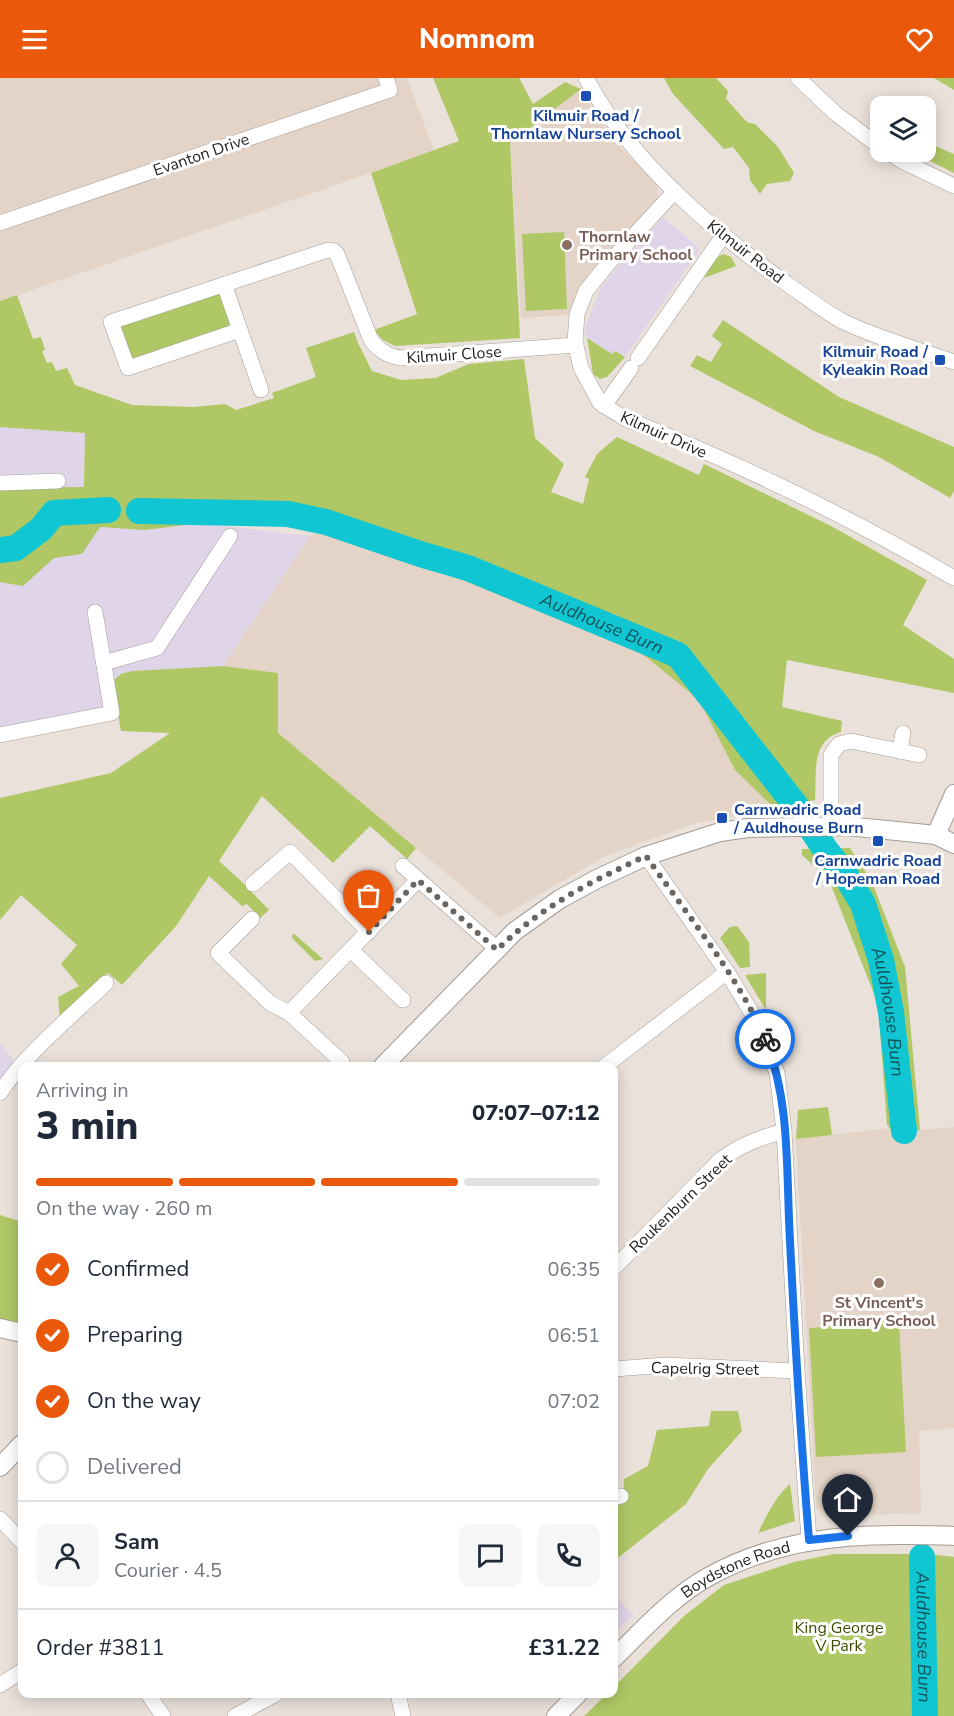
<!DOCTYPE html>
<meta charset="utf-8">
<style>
:root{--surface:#fff;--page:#f6f6f7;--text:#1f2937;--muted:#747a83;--line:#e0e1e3;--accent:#ea580c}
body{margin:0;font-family:"Nunito Sans",sans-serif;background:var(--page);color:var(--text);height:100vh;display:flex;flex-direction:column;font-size:22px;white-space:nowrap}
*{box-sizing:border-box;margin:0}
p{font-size:20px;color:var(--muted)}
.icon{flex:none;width:33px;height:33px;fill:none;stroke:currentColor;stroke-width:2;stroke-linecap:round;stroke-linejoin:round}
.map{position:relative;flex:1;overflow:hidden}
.details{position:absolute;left:18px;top:984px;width:600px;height:636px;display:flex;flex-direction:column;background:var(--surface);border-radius:12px;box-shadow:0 3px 15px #0003}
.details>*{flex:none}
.fabs{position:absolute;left:870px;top:18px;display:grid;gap:12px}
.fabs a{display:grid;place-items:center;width:66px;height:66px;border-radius:12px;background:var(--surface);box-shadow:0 3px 15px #0003;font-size:30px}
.pin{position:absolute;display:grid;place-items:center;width:51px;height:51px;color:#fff;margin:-62px -26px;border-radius:50% 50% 50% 0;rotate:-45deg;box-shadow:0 0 6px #0007}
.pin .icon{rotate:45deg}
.courier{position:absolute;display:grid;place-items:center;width:60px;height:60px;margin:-30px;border:4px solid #1a73e8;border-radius:50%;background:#fff;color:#222;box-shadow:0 2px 8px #0007}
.summary em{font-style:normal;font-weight:800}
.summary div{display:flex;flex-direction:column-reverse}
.summary{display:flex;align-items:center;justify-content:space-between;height:102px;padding:0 18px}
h1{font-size:39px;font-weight:800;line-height:45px}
.bar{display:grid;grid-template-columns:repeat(4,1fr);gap:9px 6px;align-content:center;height:72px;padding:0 18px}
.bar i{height:8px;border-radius:4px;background:var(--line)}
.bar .on{background:var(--accent)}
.bar p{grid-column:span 4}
.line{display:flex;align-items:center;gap:15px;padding:0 18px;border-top:2px solid var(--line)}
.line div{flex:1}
.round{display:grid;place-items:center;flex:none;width:63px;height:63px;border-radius:12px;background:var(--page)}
ol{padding:0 18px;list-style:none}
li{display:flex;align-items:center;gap:18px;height:66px}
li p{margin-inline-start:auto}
li .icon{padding:6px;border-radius:50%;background:var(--accent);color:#fff;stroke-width:4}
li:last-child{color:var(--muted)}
li i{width:33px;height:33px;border:3px solid var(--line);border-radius:50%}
header{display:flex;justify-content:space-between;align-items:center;height:78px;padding:0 18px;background:var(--accent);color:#fff;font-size:27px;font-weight:800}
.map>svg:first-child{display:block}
.commercial{fill:#e0d4e8}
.built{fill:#e3d4c7}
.green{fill:#afc765}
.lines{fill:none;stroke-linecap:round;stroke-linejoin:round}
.river{stroke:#0fc6d2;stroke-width:26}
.minor-casing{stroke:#a49c95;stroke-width:16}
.tertiary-casing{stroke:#a49c95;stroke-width:20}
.minor{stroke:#fff;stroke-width:15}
.tertiary{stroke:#fff;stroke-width:18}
.done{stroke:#6a6560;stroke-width:6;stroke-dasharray:0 10.8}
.route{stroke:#1a73e8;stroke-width:8}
.transit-dot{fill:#1a4fb4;stroke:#fff;stroke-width:2}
.education-dot{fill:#8d6e63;stroke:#fff;stroke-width:2}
.labels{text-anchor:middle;stroke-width:6;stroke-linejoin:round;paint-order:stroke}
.transit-label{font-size:16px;font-weight:bold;fill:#164399;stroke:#fff}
.street-label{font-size:16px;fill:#25221f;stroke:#fff}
.education-label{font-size:16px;font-weight:bold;fill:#785e54;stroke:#fff;text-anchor:start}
.park-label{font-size:16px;fill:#3e4b00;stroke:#fff}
.water-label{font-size:18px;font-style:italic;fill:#115358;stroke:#fff}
</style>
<header><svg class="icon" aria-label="menu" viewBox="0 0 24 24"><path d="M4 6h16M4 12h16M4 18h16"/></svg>Nomnom<svg class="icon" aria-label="heart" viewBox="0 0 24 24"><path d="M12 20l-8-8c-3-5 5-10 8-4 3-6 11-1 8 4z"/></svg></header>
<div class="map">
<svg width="954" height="1638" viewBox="0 0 954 1638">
<rect width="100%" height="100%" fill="#eae1da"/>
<g class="commercial">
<polygon points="663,139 700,171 625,279 615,273 612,277 587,260 584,252 593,229 601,209"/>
<polygon points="0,349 85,355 84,409 100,431 206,446 310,458 223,588 132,593 114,633 0,655"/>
<polygon points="0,966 17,986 0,1007"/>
<polygon points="614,1517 633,1537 614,1556"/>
</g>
<g class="built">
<polygon points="0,0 407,0 434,73 0,223"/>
<polygon points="581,11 613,62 658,107 657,121 578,213 568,237 521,240 510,65"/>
<polygon points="327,447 640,574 699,622 735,692 775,731 696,745 605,778 500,840 278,655 278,595 223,588 310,458"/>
<polygon points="954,1049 954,1350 919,1353 921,1436 826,1437 816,1430 796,1061 890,1050 893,1054"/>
</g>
<g class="green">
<polygon points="433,0 519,0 533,26 565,4 581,11 510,65 520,260 395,268 383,262 374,252 417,236 371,95 459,63"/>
<polygon points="664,0 716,0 728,13 726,21 747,44 755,46 778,69 794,95 790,103 767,106 760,116 750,102 749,90 733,69 724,71 673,16"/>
<polygon points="934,0 954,0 954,12"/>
<polygon points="928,65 954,76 954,95 918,77 921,74 926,74"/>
<polygon points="564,154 567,231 526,233 522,156"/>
<polygon points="723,176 731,179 736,188 704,200 713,182"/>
<polygon points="216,215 221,217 230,243 228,249 133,282 119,252 121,247"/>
<path d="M17,217l16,44 8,-2 4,13 -3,1 5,12 5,-1 4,9 11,-3 8,17 57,20 61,2 32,-3 11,6 38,-12 -2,-5 44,-16 -10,-29 48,-16 4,11 14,28 29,9 34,-2 34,-14 55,-5 11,79 29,26 -13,28 32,12 6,-25 -4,-2 12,-23 20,-17 82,38 5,-11 127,62 96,54 -24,45 51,34v34l-167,-33 -5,47 60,14 -1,11c-31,9 -24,41 -26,68l-40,9 -40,-39 -36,-70 -59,-48 -313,-127 -118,-3 -64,8 -45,-3 -18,27 -28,4 -31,28 -23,-4v-94l84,-1 1,-54 -85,-6v-126z"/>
<polygon points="723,242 839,319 954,369 954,413 950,420 879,379 814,353 690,288 697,277 711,284 722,266 712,258"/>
<polygon points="587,260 612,276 615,273 625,279 607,299 600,301 593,296"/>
<polygon points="223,588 278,595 278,655 416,770 407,781 370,748 333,785 262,718 219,783 239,801 269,832 260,840 247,826 242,828 209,798 176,848 122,907 108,895 60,942 58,919 79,908 61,886 77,867 21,817 0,842 0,720 111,695 170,655 121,653 112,604 121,596 132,593"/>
<polygon points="850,770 872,804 905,889 920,1052 893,1054 887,1047 878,926 829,802 802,777 802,771"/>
<polygon points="737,848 749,864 750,889 740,890 720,860 730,849"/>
<polygon points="293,855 323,881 315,883 292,860"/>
<polygon points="766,895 766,932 745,897"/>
<polygon points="785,938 785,959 778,959 770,940"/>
<polygon points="828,1029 832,1057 796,1061 798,1032"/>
<polygon points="0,1137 22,1144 22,1247 0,1242"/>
<polygon points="899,1245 906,1374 816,1379 809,1250"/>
<polygon points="711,1333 738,1333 742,1353 708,1391 686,1426 614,1483 614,1428 623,1425 624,1401 648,1388 657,1352 709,1348"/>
<path d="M790,1406l5,37 -37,12c9,-18 17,-36 32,-49z"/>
<polygon points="834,1476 929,1476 954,1479 954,1638 584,1638 607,1616 614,1616 614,1609 684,1538 724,1507 794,1484"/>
</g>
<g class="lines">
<g class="river">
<path id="s1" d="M139,433l149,3 38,8 94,32 48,14 210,87 118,151 29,43 20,25 18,30 18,56 10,52 13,119"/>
<polyline points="0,472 16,470 41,451 54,435 108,432"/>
<path id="s2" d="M922,1479l3,159"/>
</g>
<defs>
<g id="minor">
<path d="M586,0c44,83 131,157 207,210 16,11 32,24 49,33 35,17 75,28 112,41"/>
<polyline points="798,0 835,35 880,69"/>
<polyline points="888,74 902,83 954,108"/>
<path d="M675,113l-68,74 -21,26 -9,23 -2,28 6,26 19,35 24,15c114,45 224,98 330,160"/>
<polyline points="0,145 390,12 386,0"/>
<path d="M224,206l16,46 -112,38 -17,-46 217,-72 6,1 3,3 34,86c8,10 16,16 30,18l175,-13"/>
<polyline points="240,252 261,312"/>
<polyline points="638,280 723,158"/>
<polyline points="604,328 631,290"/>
<polyline points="0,405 58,403"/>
<polyline points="104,585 157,570 230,458"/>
<polyline points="0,657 112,635 95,534"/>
<polyline points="900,673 903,655"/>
<polyline points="831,748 831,677 839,666 851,663 919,677"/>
<polyline points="646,778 727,894 756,942 777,995 784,1053 797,1293 809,1462"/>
<polyline points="403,788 497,871"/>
<polyline points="253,806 290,774 369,854"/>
<polyline points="252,841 218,875 270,925 289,935 418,802"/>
<polyline points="351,872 403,922"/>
<polyline points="289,935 342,984"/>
<polyline points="605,988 727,894"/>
<path d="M0,1015c25,-39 72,-77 106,-110"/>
<path d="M614,1190l105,-107c21,-16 40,-23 65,-30"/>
<polyline points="614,1291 666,1287 797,1293"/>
<polyline points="614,1420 621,1418"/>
<polyline points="0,1441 22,1464"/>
<polyline points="0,1607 22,1593"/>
<polyline points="148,1616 163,1638"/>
<polyline points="398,1616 403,1638"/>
<polyline points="235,1638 276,1616"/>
</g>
<g id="tertiary">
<polyline points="936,757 954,716"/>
<polyline points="383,988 515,853 560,821 597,801 646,778 720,754 748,750 847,748 936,757 954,766"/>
<polyline points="0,1250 22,1255"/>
<polyline points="0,1389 22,1366"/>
<path id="s3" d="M614,1580c29,-28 58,-61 94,-81 63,-35 129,-43 200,-42 15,0 31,0 46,1"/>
<polyline points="556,1638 578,1616"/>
</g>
</defs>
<use href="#minor" class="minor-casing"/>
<use href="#tertiary" class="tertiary-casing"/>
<use href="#minor" class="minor"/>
<use href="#tertiary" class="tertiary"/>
</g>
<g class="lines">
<path class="done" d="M369,854l49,-52 79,70c43,-43 95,-69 149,-94 39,56 93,121 119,183"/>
<path class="route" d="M765,961c26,62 21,135 25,202 5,100 11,200 19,299l39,-4"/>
</g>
<g class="transit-dot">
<rect x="580" y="12" width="12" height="12" rx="3"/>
<rect x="934" y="276" width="12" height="12" rx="3"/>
<rect x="716" y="734" width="12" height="12" rx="3"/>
<rect x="872" y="757" width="12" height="12" rx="3"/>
</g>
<g class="education-dot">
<circle cx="567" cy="167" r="6"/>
<circle cx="879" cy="1205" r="6"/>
</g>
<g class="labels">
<g class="transit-label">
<text x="586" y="43">Kilmuir Road /<tspan x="586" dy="18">Thornlaw Nursery School</tspan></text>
<text x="928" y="279" text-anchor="end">Kilmuir Road /<tspan x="928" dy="18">Kyleakin Road</tspan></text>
<text x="734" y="737" text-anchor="start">Carnwadric Road<tspan x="734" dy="18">/ Auldhouse Burn</tspan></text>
<text x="878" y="788">Carnwadric Road<tspan x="878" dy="18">/ Hopeman Road</tspan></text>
</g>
<g class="street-label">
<text transform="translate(201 76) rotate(-19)" y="6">Evanton Drive</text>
<text transform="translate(746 173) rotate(38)" y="6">Kilmuir Road</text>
<text transform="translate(454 276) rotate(-4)" y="6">Kilmuir Close</text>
<text transform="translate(664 356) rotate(24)" y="6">Kilmuir Drive</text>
<text transform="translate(680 1125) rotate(-44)" y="6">Roukenburn Street</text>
<text transform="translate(705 1290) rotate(1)" y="6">Capelrig Street</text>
<text dy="6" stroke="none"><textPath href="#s3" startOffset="153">Boydstone Road</textPath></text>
</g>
<g class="education-label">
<text x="579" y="164">Thornlaw<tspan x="579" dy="18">Primary School</tspan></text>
<text x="879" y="1230" text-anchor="middle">St Vincent's<tspan x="879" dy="18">Primary School</tspan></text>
</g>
<g class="park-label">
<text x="839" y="1555">King George<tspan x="839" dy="18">V Park</tspan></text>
</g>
<g class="water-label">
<text dy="6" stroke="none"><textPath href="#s1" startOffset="482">Auldhouse Burn</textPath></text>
<text dy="6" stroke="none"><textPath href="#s1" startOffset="986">Auldhouse Burn</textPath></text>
<text dy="6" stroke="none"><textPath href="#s2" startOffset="80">Auldhouse Burn</textPath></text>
</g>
</g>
</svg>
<div class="fabs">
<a><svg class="icon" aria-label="layers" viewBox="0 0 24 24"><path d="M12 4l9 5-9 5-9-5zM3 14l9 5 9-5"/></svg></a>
</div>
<div class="pin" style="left:369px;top:854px;background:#ea580c"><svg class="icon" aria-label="bag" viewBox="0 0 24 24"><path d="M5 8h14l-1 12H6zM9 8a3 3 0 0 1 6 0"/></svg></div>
<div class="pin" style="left:848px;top:1458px;background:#1f2937"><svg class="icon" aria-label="home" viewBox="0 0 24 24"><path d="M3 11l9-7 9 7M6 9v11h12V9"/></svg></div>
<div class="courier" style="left:765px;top:961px"><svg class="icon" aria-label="bike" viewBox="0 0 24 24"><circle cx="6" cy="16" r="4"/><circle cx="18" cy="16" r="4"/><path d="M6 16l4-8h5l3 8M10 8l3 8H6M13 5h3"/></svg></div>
<section class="details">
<div class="summary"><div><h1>3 min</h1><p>Arriving in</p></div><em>07:07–07:12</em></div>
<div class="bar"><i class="on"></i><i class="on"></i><i class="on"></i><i></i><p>On the way · 260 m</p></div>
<ol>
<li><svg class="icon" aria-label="check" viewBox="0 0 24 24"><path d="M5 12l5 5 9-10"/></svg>Confirmed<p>06:35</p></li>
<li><svg class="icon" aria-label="check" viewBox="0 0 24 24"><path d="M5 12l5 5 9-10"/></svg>Preparing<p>06:51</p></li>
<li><svg class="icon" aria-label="check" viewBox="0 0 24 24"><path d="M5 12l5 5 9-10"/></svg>On the way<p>07:02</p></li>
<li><i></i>Delivered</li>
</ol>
<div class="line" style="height:108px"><a class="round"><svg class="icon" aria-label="person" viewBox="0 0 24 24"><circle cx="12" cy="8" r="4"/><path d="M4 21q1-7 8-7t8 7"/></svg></a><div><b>Sam</b><p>Courier · 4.5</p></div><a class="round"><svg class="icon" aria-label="chat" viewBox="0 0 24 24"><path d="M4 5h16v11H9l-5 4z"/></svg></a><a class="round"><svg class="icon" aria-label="phone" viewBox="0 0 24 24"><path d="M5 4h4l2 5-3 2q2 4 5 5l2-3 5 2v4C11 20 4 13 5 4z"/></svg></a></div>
<div class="line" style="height:78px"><div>Order #3811</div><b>£31.22</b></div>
</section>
</div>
